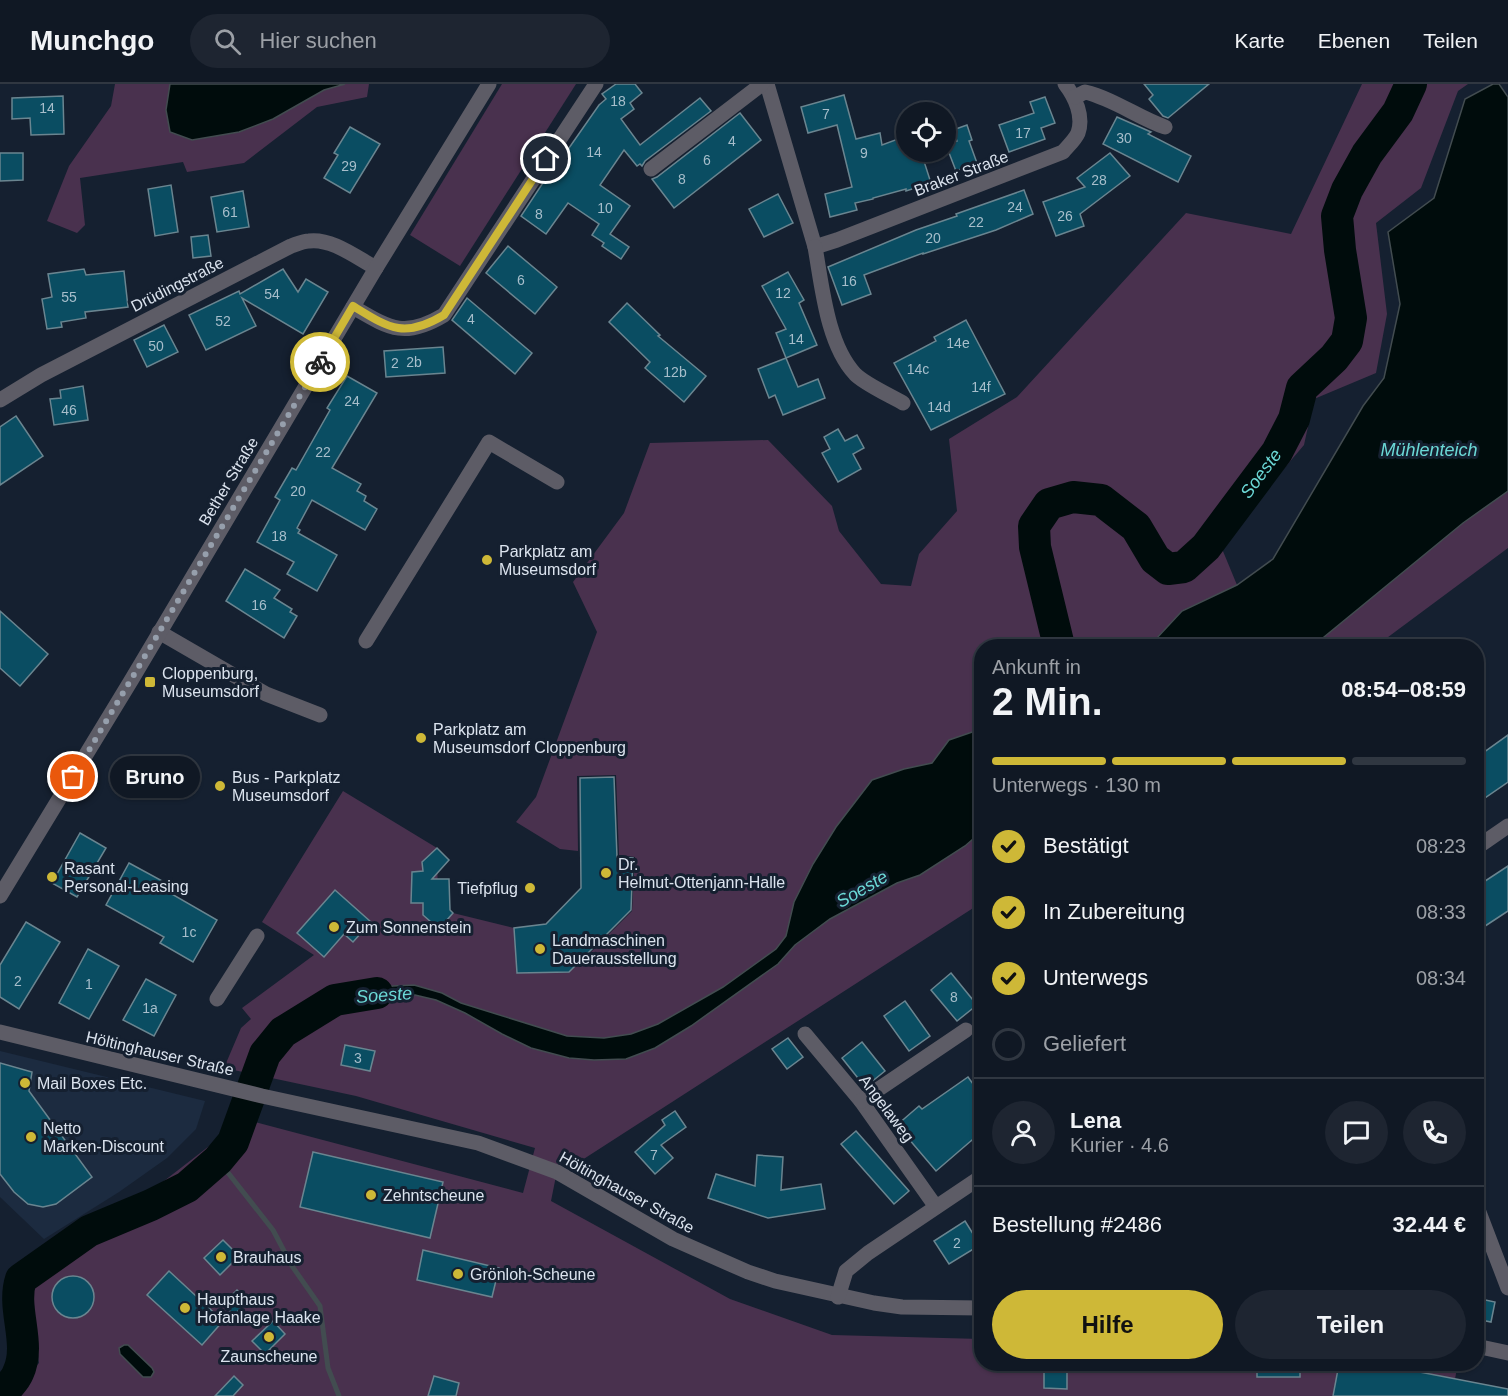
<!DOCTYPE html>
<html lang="de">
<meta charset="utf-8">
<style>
:root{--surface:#101824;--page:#1e2531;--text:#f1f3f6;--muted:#9ca0a6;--line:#303741;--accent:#ceb837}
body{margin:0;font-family:Arial,sans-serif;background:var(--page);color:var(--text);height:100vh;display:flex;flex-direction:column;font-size:22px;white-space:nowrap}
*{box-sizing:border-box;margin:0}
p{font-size:20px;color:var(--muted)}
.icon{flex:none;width:33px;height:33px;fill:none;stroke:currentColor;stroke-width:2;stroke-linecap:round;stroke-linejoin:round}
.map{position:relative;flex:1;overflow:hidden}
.side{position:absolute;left:974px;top:555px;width:510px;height:732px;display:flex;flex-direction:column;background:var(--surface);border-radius:24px;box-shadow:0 2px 4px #0004,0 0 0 2px var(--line)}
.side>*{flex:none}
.buttons{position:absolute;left:896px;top:18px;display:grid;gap:12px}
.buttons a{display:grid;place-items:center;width:60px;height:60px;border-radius:50%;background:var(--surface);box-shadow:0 2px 4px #0004,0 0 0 2px var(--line);font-size:30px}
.pin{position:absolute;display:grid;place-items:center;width:51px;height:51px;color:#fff;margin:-26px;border:3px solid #fff;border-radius:50%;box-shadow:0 2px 6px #0007}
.courier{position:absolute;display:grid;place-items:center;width:60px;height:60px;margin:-30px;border:4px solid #ceb837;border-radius:50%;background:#fff;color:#222;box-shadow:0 2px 8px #0007}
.bubble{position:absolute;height:42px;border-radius:21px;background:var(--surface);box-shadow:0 2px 4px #0004,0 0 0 2px var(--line);font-size:20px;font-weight:700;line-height:42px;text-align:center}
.overview em{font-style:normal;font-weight:700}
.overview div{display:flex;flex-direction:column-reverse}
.overview{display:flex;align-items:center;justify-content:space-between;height:102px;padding:0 18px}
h1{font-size:39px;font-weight:700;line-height:45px}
.bar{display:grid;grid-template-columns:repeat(4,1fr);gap:9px 6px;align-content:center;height:72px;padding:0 18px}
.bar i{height:8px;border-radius:4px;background:var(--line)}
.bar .current{background:var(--accent)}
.bar p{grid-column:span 4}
.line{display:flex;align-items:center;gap:15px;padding:0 18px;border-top:2px solid var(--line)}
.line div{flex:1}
.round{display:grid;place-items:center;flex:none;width:63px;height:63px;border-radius:32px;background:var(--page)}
ol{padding:0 18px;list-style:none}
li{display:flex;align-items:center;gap:18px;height:66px}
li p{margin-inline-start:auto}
li .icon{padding:6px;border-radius:50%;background:var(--accent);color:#111;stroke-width:4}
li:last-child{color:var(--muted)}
li i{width:33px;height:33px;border:3px solid var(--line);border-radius:50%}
.cta{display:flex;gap:12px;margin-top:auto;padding:12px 18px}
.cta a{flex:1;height:69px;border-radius:36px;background:var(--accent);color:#111;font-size:24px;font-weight:700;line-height:69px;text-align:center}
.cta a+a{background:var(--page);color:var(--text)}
header{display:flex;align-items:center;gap:36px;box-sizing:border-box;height:84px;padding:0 30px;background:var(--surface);border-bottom:2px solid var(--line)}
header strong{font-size:28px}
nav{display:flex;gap:33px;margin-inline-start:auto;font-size:21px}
.search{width:420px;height:54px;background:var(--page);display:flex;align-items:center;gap:15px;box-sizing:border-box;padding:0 21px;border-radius:33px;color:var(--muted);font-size:22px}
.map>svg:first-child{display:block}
.built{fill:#1c2b40}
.green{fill:#49314e}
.water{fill:#000c0c;stroke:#424c50;stroke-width:1.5}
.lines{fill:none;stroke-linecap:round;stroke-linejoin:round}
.stream{stroke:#424c50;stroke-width:5}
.river{stroke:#000c0c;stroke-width:32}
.building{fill:#0a4d62;stroke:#6a8590;stroke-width:1.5}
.minor{stroke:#5d5c66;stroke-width:15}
.done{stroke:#969fac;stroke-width:6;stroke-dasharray:0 10.8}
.route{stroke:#ceb837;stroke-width:8}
.poi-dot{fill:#ceb837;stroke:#152030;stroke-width:2}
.labels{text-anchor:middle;stroke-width:6;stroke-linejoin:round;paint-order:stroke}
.number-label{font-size:14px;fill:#a7becb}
.street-label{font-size:16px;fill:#dbe3ee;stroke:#152030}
.poi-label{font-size:16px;fill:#dbe3ee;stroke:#152030;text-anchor:start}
.water-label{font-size:18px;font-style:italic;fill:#6bd8d6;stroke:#152030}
</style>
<header>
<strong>Munchgo</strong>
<div class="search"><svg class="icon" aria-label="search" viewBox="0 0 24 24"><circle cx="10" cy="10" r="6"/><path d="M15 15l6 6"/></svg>Hier suchen</div>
<nav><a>Karte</a><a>Ebenen</a><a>Teilen</a></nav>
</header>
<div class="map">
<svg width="1508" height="1312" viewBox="0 0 1508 1312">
<rect width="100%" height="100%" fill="#152030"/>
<polygon class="built" points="0,967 205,1017 196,1045 167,1074 119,1108 44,1155 0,1113"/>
<g class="green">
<polygon points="115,0 369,0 367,13 317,23 244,79 187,88 183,78 80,94 85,141 77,149 47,137 69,82 111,22"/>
<polygon points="502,0 576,0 460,182 410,151"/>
<polygon points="1362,0 1468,0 1458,7 1421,104 1376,139 1387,230 1376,289 1314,315 1304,361 1220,460 1237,501 1182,527 1155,556 1154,562 981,562 981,645 949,656 932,679 904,685 795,861 830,835 897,799 920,791 965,762 981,748 981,819 579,1078 560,1072 551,1117 730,1215 832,1251 981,1255 981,1280 1433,1280 1457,1284 1452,1312 9,1312 39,1279 31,1200 244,1035 523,1109 535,1064 356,1012 224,984 241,944 251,935 242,924 314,871 262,838 343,707 437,764 438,822 449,832 453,829 514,844 517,889 569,888 579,878 580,879 632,827 635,773 619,771 616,691 577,692 578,767 560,765 516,738 536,713 597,548 573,498 624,429 650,359 768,356 832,422 839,447 881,500 911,502 919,470 957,427 949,355 1017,313 1186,129 1291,150"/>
<polygon points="1508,407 1508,464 1376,562 1313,562 1463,439"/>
</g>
<g class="water">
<polygon points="170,0 345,0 324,6 273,35 239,48 192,56 170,48 166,26"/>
<polygon points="1493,0 1499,0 1508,13 1508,407 1463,439 1313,562 1154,562 1155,556 1182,527 1237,501 1273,475 1363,322 1384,294 1400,220 1388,148 1434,114 1465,15"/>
<polygon points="981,645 981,748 965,762 920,791 897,799 830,835 795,861 778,880 691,942 655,964 626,975 594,976 569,974 531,964 502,950 465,929 436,916 415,911 385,911 335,916 354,909 393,902 414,901 442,909 461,919 567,952 604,954 631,950 658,940 723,903 776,865 786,852 794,818 813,780 836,743 872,696 904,685 932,679 949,656"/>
<polygon points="124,1261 128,1261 152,1284 154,1288 151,1293 143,1293 120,1270 119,1264"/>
</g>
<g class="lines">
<polyline class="stream" points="218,1076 273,1146 292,1182 320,1222 328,1284 339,1312"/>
<g class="river">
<path id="s1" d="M1059,562l-24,-99 -1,-21 15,-22 24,-7 28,3 35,27 19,32 13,10 16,-2 22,-20 71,-95 17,-33 8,-31 32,-30 13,-17 4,-23 -11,-68 -3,-34 10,-26 20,-36 31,-42 13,-28"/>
<path d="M0,1311c6,-6 15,-14 18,-22 14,-30 -7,-64 3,-94l68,-48 62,-26 36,-18 31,-27 15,-18 32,-88 18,-22 52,-32 42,-7"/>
</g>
</g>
<g class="building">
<polygon points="616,0 635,0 642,9 630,19 634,25 621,35 640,61 700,14 711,27 645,77 642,82 640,80 637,82 624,66 600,101 630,122 610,150 629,163 621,175 602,162 604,159 592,151 599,140 568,119 546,150 521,132 560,73 562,74 599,21 606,15 602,10"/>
<polygon points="1144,0 1209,0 1168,34 1163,32 1149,15 1153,11"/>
<polygon points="844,11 856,55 880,49 882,61 906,52 906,68 921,68 931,99 906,107 906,105 873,114 873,115 855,119 857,126 830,133 825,110 852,103 837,41 808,49 801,23"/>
<polygon points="63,12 64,50 31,51 30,34 12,35 12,14"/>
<polygon points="1045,13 1055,39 1041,44 1045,55 1009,68 999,41 1034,29 1030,18"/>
<polygon points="740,29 761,56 674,124 652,95 657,93"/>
<polygon points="1117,33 1151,48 1148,50 1191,72 1178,98 1103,60"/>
<polygon points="967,41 972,56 969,57 977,79 956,87 946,61 957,57 953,46"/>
<polygon points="350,43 380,60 350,109 324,94 338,71 334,69"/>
<polygon points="0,69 23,69 23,96 0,97"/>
<polygon points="1110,69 1130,92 1080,130 1084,142 1056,152 1043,118 1085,103 1077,94"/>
<polygon points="171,101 178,148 155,152 148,105"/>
<polygon points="1024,106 1033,130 996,146 923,170 923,169 864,191 871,210 842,221 828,183 916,146 957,132 956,130"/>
<polygon points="243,107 249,143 217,148 211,113"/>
<polygon points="778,110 793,139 764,153 749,125"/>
<polygon points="208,151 211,172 193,174 191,153"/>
<polygon points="508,162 557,203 535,230 486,189"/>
<polygon points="84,185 86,191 124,187 128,223 85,228 86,234 61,238 62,243 47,245 42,215 52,213 48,190"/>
<polygon points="283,185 298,208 306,195 328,208 303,250 242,214 256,242 206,266 189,231 239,207 240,210"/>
<polygon points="788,188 804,216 799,219 817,261 786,274 776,249 786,245 762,202"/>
<polygon points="467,214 532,269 515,290 452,236"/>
<polygon points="627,219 660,251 658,252 706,292 684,318 645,284 650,278 609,238"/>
<polygon points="966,236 1005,310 931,346 894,279 936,257 934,253"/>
<polygon points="164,241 178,268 147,283 134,256"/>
<polygon points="443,263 445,289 386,293 384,267"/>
<polygon points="786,274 798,303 818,295 825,314 783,331 775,311 769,314 758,285"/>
<polygon points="347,292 377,309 332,384 361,400 357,407 366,412 364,417 377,425 365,446 312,416 297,444 300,446 298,449 337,471 317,507 287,490 294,478 257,458 280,416 275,413 292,384 296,386 330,326 327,324"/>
<polygon points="83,302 88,336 54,341 50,315 61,314 60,306"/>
<polygon points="16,332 43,372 0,401 0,343"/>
<polygon points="838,345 845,357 857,351 864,364 853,370 861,385 838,398 822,369 830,365 824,353"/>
<polygon points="245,485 280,506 274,514 292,525 290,528 297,532 284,554 226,517"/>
<polygon points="0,527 48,570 20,602 0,584"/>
<polygon points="1508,651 1508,698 1476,720 1476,674"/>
<polygon points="614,693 617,773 633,774 631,826 569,888 517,889 514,844 546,840 581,804 580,694"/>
<polygon points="80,749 106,764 77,813 52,799"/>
<polygon points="437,764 449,776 432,795 449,795 450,826 453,829 439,845 423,831 423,819 411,819 412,788 423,787 422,778"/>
<polygon points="129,779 166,799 163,805 217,836 193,878 160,859 164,853 106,821"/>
<polygon points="1508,782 1508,827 1476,848 1476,803"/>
<polygon points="335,806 371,838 353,858 344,850 324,873 297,849"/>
<polygon points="26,838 60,858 19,925 0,913 0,881"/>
<polygon points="88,865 119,882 89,935 59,919"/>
<polygon points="951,889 977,921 957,937 931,906"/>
<polygon points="146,895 176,911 154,952 123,936"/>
<polygon points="905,917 930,952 909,967 884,932"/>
<polygon points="788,954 803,973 787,985 772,965"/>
<polygon points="862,958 885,987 865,1003 842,974"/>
<polygon points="345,961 375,967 370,987 341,981"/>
<polygon points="0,979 32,988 29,1007 92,1093 56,1120 43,1123 28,1120 14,1108 0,1090"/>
<polygon points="968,993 981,1011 981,1068 972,1056 936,1087 897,1041 919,1022 922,1025"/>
<polygon points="675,1027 686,1043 661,1061 673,1074 655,1090 635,1068 665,1041 662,1036"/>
<polygon points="856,1047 909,1107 894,1120 841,1060"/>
<polygon points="313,1068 443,1098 430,1154 300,1123"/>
<polygon points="757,1071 783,1073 781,1106 821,1100 825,1125 768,1134 708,1114 716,1090 755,1102"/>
<polygon points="965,1137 980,1161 949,1180 934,1157"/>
<polygon points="223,1156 239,1172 220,1191 204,1174"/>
<polygon points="423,1166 499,1184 492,1213 417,1196"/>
<polygon points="169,1187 223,1237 202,1261 147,1211"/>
<circle cx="73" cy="1213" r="21"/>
<polygon points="237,1206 248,1217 234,1231 223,1220"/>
<polygon points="1476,1214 1495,1218 1491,1238 1476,1235"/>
<polygon points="273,1237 285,1250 265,1270 252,1257"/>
<rect x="1257" y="1280" width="43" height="13"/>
<polygon points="1339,1280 1378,1280 1508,1305 1508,1312 1333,1312"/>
<polygon points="1044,1285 1067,1285 1067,1305 1044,1304"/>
<polygon points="234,1292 243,1301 233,1312 215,1312"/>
<polygon points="434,1292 459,1299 456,1312 428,1312"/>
</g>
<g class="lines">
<g class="minor">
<path d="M767,0l48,163 22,-7 226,-88c4,-5 12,-12 15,-19 6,-17 -3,-36 -13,-49"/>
<path d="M1075,13l10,-5c29,7 52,25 80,35"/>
<polyline points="651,85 762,0"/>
<path d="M815,163c7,39 12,97 40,127 8,9 36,22 48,29"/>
<path d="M353,223c36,21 51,32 91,8l152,-231"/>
<path d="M0,316l41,-25 250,-129c6,-2 12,-5 18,-5 23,-3 48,17 67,27"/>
<polyline points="159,548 266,610 320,631"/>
<polyline points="366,557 489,358 557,398"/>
<polyline points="1476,764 1508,742"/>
<polyline points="0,812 132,595 376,184 489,0"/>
<polyline points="217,915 257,852"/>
<polyline points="0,948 262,1012 478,1059 557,1088 673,1155 748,1188 775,1197 874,1219 902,1223 981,1224"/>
<polyline points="805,950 861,1017 936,1123"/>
<polyline points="861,1017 966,946"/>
<polyline points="1477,1123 1508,1204"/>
<polyline points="838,1213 846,1187 868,1169 981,1093"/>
<polyline points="1476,1262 1508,1269"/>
</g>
</g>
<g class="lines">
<polyline class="done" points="73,693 320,278"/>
<path class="route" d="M320,278l33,-56c36,22 51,33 91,9l102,-156"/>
</g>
<g class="poi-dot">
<circle cx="487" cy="476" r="6"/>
<rect x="144" y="592" width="12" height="12" rx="3"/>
<circle cx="421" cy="654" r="6"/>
<circle cx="220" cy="702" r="6"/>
<circle cx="606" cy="789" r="6"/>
<circle cx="52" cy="793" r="6"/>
<circle cx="530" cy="804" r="6"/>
<circle cx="334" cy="843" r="6"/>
<circle cx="540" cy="865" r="6"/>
<circle cx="25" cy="999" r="6"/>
<circle cx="31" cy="1053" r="6"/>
<circle cx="371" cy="1111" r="6"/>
<circle cx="221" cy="1173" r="6"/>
<circle cx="458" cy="1190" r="6"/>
<circle cx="185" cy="1224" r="6"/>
<circle cx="269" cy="1253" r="6"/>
</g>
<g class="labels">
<g class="number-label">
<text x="618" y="22">18</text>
<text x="47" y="29">14</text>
<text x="826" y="35">7</text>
<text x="1023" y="54">17</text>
<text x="1124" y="59">30</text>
<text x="732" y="62">4</text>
<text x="594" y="73">14</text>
<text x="864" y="74">9</text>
<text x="707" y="81">6</text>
<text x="349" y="87">29</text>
<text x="682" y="100">8</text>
<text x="1099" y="101">28</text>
<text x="1015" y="128">24</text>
<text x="605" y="129">10</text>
<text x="230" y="133">61</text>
<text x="539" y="135">8</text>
<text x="1065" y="137">26</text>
<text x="976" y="143">22</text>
<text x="933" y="159">20</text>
<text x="521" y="201">6</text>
<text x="849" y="202">16</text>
<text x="783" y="214">12</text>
<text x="272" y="215">54</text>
<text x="69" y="218">55</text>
<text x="471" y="240">4</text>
<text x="223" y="242">52</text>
<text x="796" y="260">14</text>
<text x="958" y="264">14e</text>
<text x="156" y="267">50</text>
<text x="414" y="283">2b</text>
<text x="395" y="284">2</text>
<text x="918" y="290">14c</text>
<text x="675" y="293">12b</text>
<text x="981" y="308">14f</text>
<text x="352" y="322">24</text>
<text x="939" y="328">14d</text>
<text x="69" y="331">46</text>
<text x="323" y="373">22</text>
<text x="298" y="412">20</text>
<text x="279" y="457">18</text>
<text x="259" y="526">16</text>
<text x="189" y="853">1c</text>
<text x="18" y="902">2</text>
<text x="89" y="905">1</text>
<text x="954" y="918">8</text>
<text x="150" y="929">1a</text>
<text x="358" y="979">3</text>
<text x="654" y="1076">7</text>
<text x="957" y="1164">2</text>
</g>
<g class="street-label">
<text transform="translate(961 89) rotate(-21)" y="6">Braker Straße</text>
<text transform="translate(177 200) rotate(-27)" y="6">Drüdingstraße</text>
<text transform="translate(228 397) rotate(-59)" y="6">Bether Straße</text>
<text transform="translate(160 969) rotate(13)" y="6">Höltinghauser Straße</text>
<text transform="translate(887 1024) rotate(53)" y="6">Angelaweg</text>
<text transform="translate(627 1108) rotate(29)" y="6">Höltinghauser Straße</text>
</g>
<g class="poi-label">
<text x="499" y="473">Parkplatz am<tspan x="499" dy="18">Museumsdorf</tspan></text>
<text x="162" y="595">Cloppenburg,<tspan x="162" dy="18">Museumsdorf</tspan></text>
<text x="433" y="651">Parkplatz am<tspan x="433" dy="18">Museumsdorf Cloppenburg</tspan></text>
<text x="232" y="699">Bus - Parkplatz<tspan x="232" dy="18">Museumsdorf</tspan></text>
<text x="618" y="786">Dr.<tspan x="618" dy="18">Helmut-Ottenjann-Halle</tspan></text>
<text x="64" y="790">Rasant<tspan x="64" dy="18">Personal-Leasing</tspan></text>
<text x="518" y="810" text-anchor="end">Tiefpflug</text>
<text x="346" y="849">Zum Sonnenstein</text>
<text x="552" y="862">Landmaschinen<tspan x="552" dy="18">Dauerausstellung</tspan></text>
<text x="37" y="1005">Mail Boxes Etc.</text>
<text x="43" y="1050">Netto<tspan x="43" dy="18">Marken-Discount</tspan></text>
<text x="383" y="1117">Zehntscheune</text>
<text x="233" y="1179">Brauhaus</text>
<text x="470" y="1196">Grönloh-Scheune</text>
<text x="197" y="1221">Haupthaus<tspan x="197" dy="18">Hofanlage Haake</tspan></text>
<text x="269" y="1278" text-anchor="middle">Zaunscheune</text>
</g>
<g class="water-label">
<text x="1429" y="372">Mühlenteich</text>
<text dy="6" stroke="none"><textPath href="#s1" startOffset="438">Soeste</textPath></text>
<text transform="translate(862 805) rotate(-30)" y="6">Soeste</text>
<text transform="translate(384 911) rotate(-4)" y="6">Soeste</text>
</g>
</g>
</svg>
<div class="buttons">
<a><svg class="icon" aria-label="locate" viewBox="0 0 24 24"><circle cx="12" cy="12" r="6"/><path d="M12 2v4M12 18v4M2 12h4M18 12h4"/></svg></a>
</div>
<div class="pin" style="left:73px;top:693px;background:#ea580c"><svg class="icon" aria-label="bag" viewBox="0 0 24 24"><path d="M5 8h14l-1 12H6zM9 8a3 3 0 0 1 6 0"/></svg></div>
<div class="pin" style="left:546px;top:75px;background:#1f2937"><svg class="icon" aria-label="home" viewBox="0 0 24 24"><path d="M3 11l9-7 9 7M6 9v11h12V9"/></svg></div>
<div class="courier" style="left:320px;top:278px"><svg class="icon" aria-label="bike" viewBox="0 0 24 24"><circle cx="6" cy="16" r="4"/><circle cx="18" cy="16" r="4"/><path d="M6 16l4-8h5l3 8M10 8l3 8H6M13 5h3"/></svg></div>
<div class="bubble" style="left:110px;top:672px;width:90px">Bruno</div>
<section class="side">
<div class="overview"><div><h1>2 Min.</h1><p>Ankunft in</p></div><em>08:54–08:59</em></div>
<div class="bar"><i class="current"></i><i class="current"></i><i class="current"></i><i></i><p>Unterwegs · 130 m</p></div>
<ol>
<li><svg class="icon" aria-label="check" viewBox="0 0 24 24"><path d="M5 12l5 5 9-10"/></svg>Bestätigt<p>08:23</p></li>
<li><svg class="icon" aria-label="check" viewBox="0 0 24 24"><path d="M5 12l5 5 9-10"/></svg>In Zubereitung<p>08:33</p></li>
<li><svg class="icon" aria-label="check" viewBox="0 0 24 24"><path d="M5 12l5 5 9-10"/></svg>Unterwegs<p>08:34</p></li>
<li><i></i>Geliefert</li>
</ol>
<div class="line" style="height:108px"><a class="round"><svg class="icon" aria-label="person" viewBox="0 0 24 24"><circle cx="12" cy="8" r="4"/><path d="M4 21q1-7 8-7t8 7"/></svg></a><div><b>Lena</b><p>Kurier · 4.6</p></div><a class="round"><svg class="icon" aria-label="chat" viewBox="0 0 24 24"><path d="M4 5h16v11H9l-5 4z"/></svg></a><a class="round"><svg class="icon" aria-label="phone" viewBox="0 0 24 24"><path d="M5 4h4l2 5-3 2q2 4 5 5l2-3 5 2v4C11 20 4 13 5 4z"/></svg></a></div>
<div class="line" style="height:78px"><div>Bestellung #2486</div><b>32.44 €</b></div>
<div class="cta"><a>Hilfe</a><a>Teilen</a></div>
</section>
</div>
